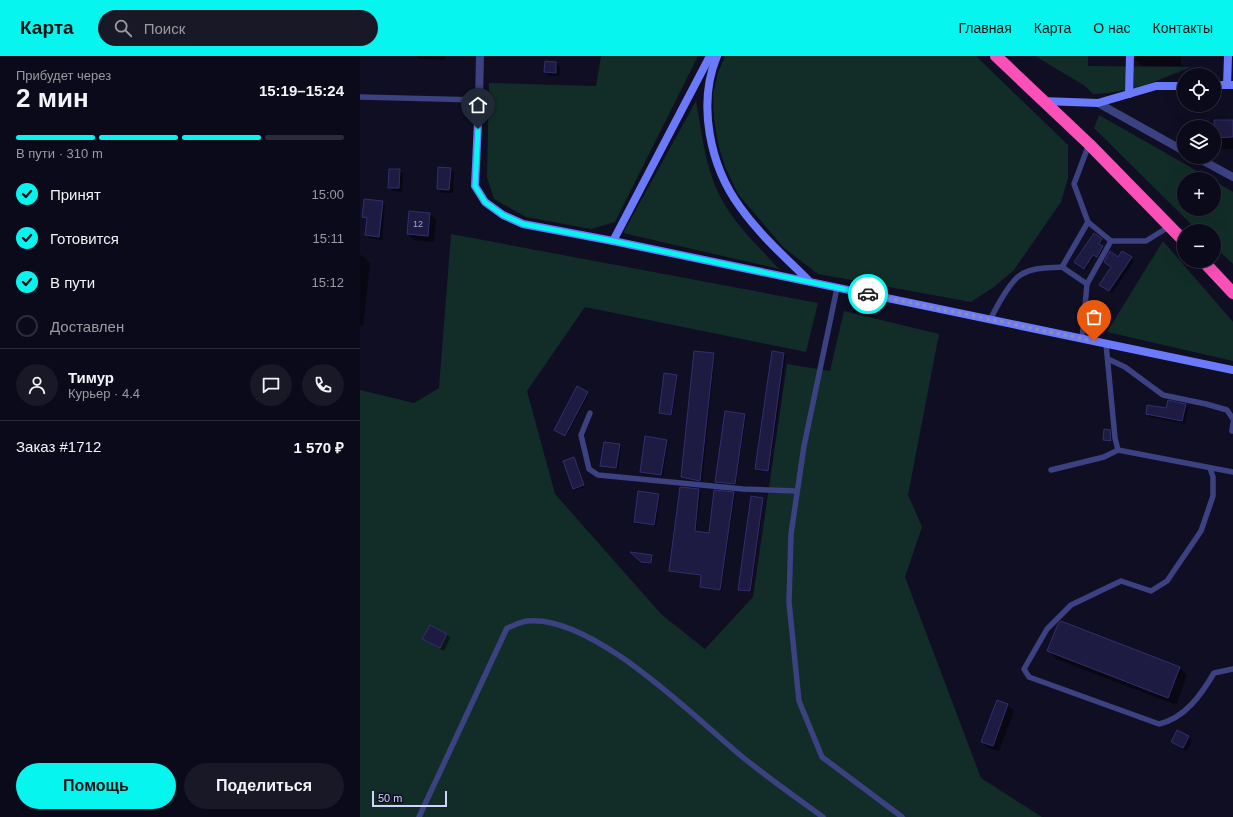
<!DOCTYPE html>
<html lang="ru">
<meta charset="utf-8">
<style>
:root{--surface:#0b0a1a;--page:#191827;--text:#f1f3f6;--muted:#9a9aa2;--line:#2b2b39;--accent:#06f5ee}
body{margin:0;font-family:Arial,sans-serif;background:var(--page);color:var(--text);height:100vh;display:flex;flex-direction:column;font-size:15px;white-space:nowrap}
*{box-sizing:border-box;margin:0}
p{font-size:13px;color:var(--muted)}
.icon{flex:none;width:22px;height:22px;fill:none;stroke:currentColor;stroke-width:2;stroke-linecap:round;stroke-linejoin:round}
.map{position:relative;flex:1;overflow:hidden}
.side{display:flex;flex-direction:column;background:var(--surface);width:360px}
.side>*{flex:none}
.tools{position:absolute;left:817px;top:12px;display:grid;gap:8px}
.tools a{display:grid;place-items:center;width:44px;height:44px;border-radius:50%;background:var(--surface);box-shadow:0 4px 16px #0002,0 0 0 1px var(--line);font-size:20px}
.scale{position:absolute;left:12px;bottom:10px;width:75px;box-sizing:border-box;padding-left:4px;border:2px solid #d1d2fe;border-top:0;font-size:11px;line-height:14px;white-space:nowrap;color:#d1d2fe;-webkit-text-stroke:3px #0f0e23;paint-order:stroke}
.pin{position:absolute;display:grid;place-items:center;width:34px;height:34px;color:#fff;margin:-41px -17px;border-radius:50% 50% 50% 0;rotate:-45deg;box-shadow:0 0 4px #0007}
.pin .icon{rotate:45deg}
.courier{position:absolute;display:grid;place-items:center;width:40px;height:40px;margin:-20px;border:3px solid #06f5ee;border-radius:50%;background:#fff;color:#222;box-shadow:0 1px 5px #0007}
.summary em{font-style:normal;font-weight:600}
.summary div{display:flex;flex-direction:column-reverse}
.summary{display:flex;align-items:center;justify-content:space-between;height:68px;padding:0 16px}
h1{font-size:26px;font-weight:600;line-height:30px}
.bar{display:grid;grid-template-columns:repeat(4,1fr);gap:6px 4px;align-content:center;height:48px;padding:0 16px}
.bar i{height:5px;border-radius:3px;background:var(--line)}
.bar .current{background:var(--accent)}
.bar p{grid-column:span 4}
.line{display:flex;align-items:center;gap:10px;padding:0 16px;border-top:1px solid var(--line)}
.line div{flex:1}
.round{display:grid;place-items:center;flex:none;width:42px;height:42px;border-radius:21px;background:var(--page)}
ol{padding:0 16px;list-style:none}
li{display:flex;align-items:center;gap:12px;height:44px}
li p{margin-inline-start:auto}
li .icon{padding:4px;border-radius:50%;background:var(--accent);color:#111;stroke-width:4}
li:last-child{color:var(--muted)}
li i{width:22px;height:22px;border:2px solid var(--line);border-radius:50%}
.primary-button{display:flex;gap:8px;margin-top:auto;padding:8px 16px}
.primary-button a{flex:1;height:46px;border-radius:24px;background:var(--accent);color:#111;font-size:16px;font-weight:600;line-height:46px;text-align:center}
.primary-button a+a{background:var(--page);color:var(--text)}
header{display:flex;align-items:center;gap:24px;box-sizing:border-box;height:56px;padding:0 20px;background:var(--accent);color:#111}
header strong{font-size:19px}
nav{display:flex;gap:22px;margin-inline-start:auto;font-size:14px}
.search{width:280px;height:36px;background:var(--page);display:flex;align-items:center;gap:10px;box-sizing:border-box;padding:0 14px;border-radius:22px;color:var(--muted);font-size:15px}
main{display:flex;flex:1;min-height:0}
.map>svg:first-child{display:block}
.green{fill:#122d28}
.shadow{fill:#0007}
.building{fill:#1e1b43;stroke:#322e6f}
.lines{fill:none;stroke-linecap:round;stroke-linejoin:round}
.lane{stroke:#3b4181;stroke-width:5.5}
.street{stroke:#3b4181;stroke-width:8}
.secondary{stroke:#6b7afb;stroke-width:8}
.highway{stroke:#fa50b8;stroke-width:12}
.done{stroke:#8d8db1;stroke-width:4;stroke-dasharray:0 7.2}
.route{stroke:#06f5ee;stroke-width:5}
.labels{text-anchor:middle;stroke-width:3.5;stroke-linejoin:round;paint-order:stroke}
.number-label{font-size:9px;fill:#a4a4cf}
</style>
<header>
<strong>Карта</strong>
<div class="search"><svg class="icon" aria-label="search" viewBox="0 0 24 24"><circle cx="10" cy="10" r="6"/><path d="M15 15l6 6"/></svg>Поиск</div>
<nav><a>Главная</a><a>Карта</a><a>О нас</a><a>Контакты</a></nav>
</header>
<main>
<section class="side">
<div class="summary"><div><h1>2 мин</h1><p>Прибудет через</p></div><em>15:19–15:24</em></div>
<div class="bar"><i class="current"></i><i class="current"></i><i class="current"></i><i></i><p>В пути · 310 m</p></div>
<ol>
<li><svg class="icon" aria-label="check" viewBox="0 0 24 24"><path d="M5 12l5 5 9-10"/></svg>Принят<p>15:00</p></li>
<li><svg class="icon" aria-label="check" viewBox="0 0 24 24"><path d="M5 12l5 5 9-10"/></svg>Готовится<p>15:11</p></li>
<li><svg class="icon" aria-label="check" viewBox="0 0 24 24"><path d="M5 12l5 5 9-10"/></svg>В пути<p>15:12</p></li>
<li><i></i>Доставлен</li>
</ol>
<div class="line" style="height:72px"><a class="round"><svg class="icon" aria-label="person" viewBox="0 0 24 24"><circle cx="12" cy="8" r="4"/><path d="M4 21q1-7 8-7t8 7"/></svg></a><div><b>Тимур</b><p>Курьер · 4.4</p></div><a class="round"><svg class="icon" aria-label="chat" viewBox="0 0 24 24"><path d="M4 5h16v11H9l-5 4z"/></svg></a><a class="round"><svg class="icon" aria-label="phone" viewBox="0 0 24 24"><path d="M5 4h4l2 5-3 2q2 4 5 5l2-3 5 2v4C11 20 4 13 5 4z"/></svg></a></div>
<div class="line" style="height:52px"><div>Заказ #1712</div><b>1 570 ₽</b></div>
<div class="primary-button"><a>Помощь</a><a>Поделиться</a></div>
</section>
<div class="map">
<svg width="873" height="761" viewBox="0 0 873 761">
<rect width="100%" height="100%" fill="#0f0e23"/>
<g class="green">
<polygon points="241,0 338,0 255,166 231,173 166,161 134,143 127,121 129,27 236,30"/>
<polygon points="365,0 616,0 708,89 708,122 701,146 654,214 634,231 611,246 458,218 423,191 378,138 365,111 358,88 354,63 353,38 358,17"/>
<path d="M675,0h53v10l103,1c-34,14 -61,26 -98,27l-8,-8z"/>
<path d="M336,45c6,33 9,67 25,97 14,27 38,49 58,71l-156,-36z"/>
<polygon points="739,59 851,123 824,123 824,153 854,153 854,125 873,136 873,208 854,190 854,175 838,175 734,72"/>
<polygon points="91,178 458,247 446,296 225,251 167,335 195,438 302,559 345,593 393,541 427,308 470,315 484,255 579,278 548,439 562,471 545,521 621,722 682,761 0,761 0,334 54,347 79,332"/>
<polygon points="803,185 873,266 873,305 747,276"/>
</g>
<g class="shadow">
<polygon points="56,0 85,0 85,4 59,3"/>
<polygon points="776,0 821,0 821,10 782,10 776,4"/>
<polygon points="186,6 196,7 200,11 199,20 189,20 185,16"/>
<polygon points="838,65 873,65 873,93 854,93 854,71 838,71"/>
<polygon points="90,113 94,116 93,137 82,137 78,133"/>
<polygon points="39,114 43,118 42,136 33,135 29,131"/>
<polygon points="22,146 25,149 22,184 9,182 6,179 8,164 3,161"/>
<polygon points="50,156 70,158 76,164 74,186 54,184 48,178"/>
<polygon points="735,178 743,185 740,190 744,193 739,202 735,200 726,214 717,208"/>
<polygon points="0,199 3,200 10,207 3,270 0,270"/>
<polygon points="759,202 771,202 774,205 752,237 744,232 752,212 745,206"/>
<polygon points="335,296 355,299 342,426 322,422"/>
<polygon points="424,298 426,299 409,416 398,415 396,413"/>
<polygon points="316,320 318,321 312,360 301,358 300,356"/>
<polygon points="227,337 229,338 206,381 197,375 195,374"/>
<polygon points="825,349 828,352 825,368 790,361 787,358"/>
<polygon points="385,359 386,360 376,429 358,427 356,426"/>
<polygon points="750,375 751,377 752,386 744,384"/>
<polygon points="306,385 308,386 303,420 282,417 281,415"/>
<polygon points="259,389 261,391 258,413 243,411 241,410"/>
<polygon points="214,402 225,431 215,434 214,432"/>
<polygon points="321,432 341,436 336,476 349,478 373,437 375,439 361,535 342,532 341,530 342,520 310,514"/>
<polygon points="299,439 300,441 296,470 276,468 275,466"/>
<polygon points="402,443 404,444 391,536 381,535 379,533"/>
<polygon points="273,497 291,500 293,501 292,508 284,507"/>
<polygon points="87,578 90,582 84,595 63,583"/>
<polygon points="689,595 819,611 827,619 816,649 696,603"/>
<polygon points="637,645 648,649 654,655 639,695 628,692 622,686"/>
<polygon points="828,680 832,684 827,695 812,686"/>
</g>
<g class="building">
<polygon points="185,5 196,6 196,17 184,16"/>
<polygon points="854,64 873,64 873,81 854,82"/>
<polygon points="78,111 91,112 89,134 77,133"/>
<polygon points="29,113 40,113 39,132 28,132"/>
<polygon points="4,143 23,145 19,181 5,179 7,162 2,161"/>
<polygon points="49,155 70,157 68,180 47,178"/>
<polygon points="734,177 742,183 739,188 743,190 737,201 733,199 724,213 714,206"/>
<polygon points="750,195 758,201 762,195 772,201 749,235 739,229 751,211 744,206"/>
<polygon points="334,295 354,297 340,425 321,421"/>
<polygon points="412,295 424,297 408,415 395,413"/>
<polygon points="304,317 317,319 311,359 299,357"/>
<polygon points="217,330 228,336 205,380 194,374"/>
<polygon points="808,344 826,348 822,365 786,358 787,349 806,352"/>
<polygon points="365,355 385,358 375,428 355,426"/>
<polygon points="744,373 750,374 751,385 743,384"/>
<polygon points="285,380 307,384 301,419 280,416"/>
<polygon points="244,386 260,388 256,412 240,410"/>
<polygon points="214,401 224,429 213,433 203,405"/>
<polygon points="320,431 339,433 335,475 349,477 354,434 374,436 360,534 340,531 341,519 309,515"/>
<polygon points="278,435 299,438 294,469 274,466"/>
<polygon points="391,440 403,442 390,535 378,534"/>
<polygon points="270,496 292,499 291,507 281,506"/>
<polygon points="701,565 820,611 808,642 687,595 698,568"/>
<polygon points="70,569 87,578 80,592 62,583"/>
<polygon points="637,644 648,648 633,690 621,686"/>
<polygon points="817,674 829,680 823,692 811,686"/>
</g>
<g class="lines">
<g class="lane">
<polyline points="0,41 119,44"/>
<polyline points="729,88 714,128 728,166 751,185 786,185 810,170"/>
<polyline points="702,211 727,228 722,283"/>
<polyline points="727,228 751,185"/>
<polyline points="477,232 444,390 431,478 429,546 439,645 462,701 542,761"/>
<path d="M630,264c6,-12 20,-40 32,-46 12,-7 27,-6 40,-7l26,-45"/>
<polyline points="746,288 755,382 758,394 873,416"/>
<polyline points="748,303 765,311 803,339 846,348 867,354 873,363"/>
<polyline points="230,357 221,379 229,413 238,419 383,433 437,435"/>
<polyline points="872,375 873,367"/>
<path d="M850,412l3,9v19l-12,35 -34,50 -16,10 -30,-10 -50,24 -24,24 -23,40 5,8 130,47c26,-6 42,-29 55,-51l19,-4"/>
<polyline points="691,414 744,401 758,394"/>
<path d="M59,761l88,-189c6,-2 13,-6 20,-7 65,-7 165,94 213,134 27,22 55,42 83,62"/>
</g>
<g class="street">
<polyline points="119,44 120,0"/>
<polyline points="738,47 824,95"/>
<polyline points="836,101 873,121"/>
</g>
<g class="secondary">
<path d="M357,0c-20,48 -7,110 23,151 20,28 45,50 69,74"/>
<polyline points="854,29 873,29"/>
<polyline points="867,29 868,0"/>
<polyline points="769,38 770,0"/>
<polyline points="119,44 115,130 125,146 143,159 163,168 253,185 873,314"/>
<polyline points="682,45 738,47 796,30 824,30"/>
<polyline points="253,185 350,0"/>
</g>
<g class="highway">
<polyline points="636,0 729,88 824,185"/>
<polyline points="843,205 873,237"/>
</g>
</g>
<g class="lines">
<polyline class="done" points="508,238 734,285"/>
<polyline class="route" points="118,73 115,130 125,146 143,159 163,168 253,185 508,238"/>
</g>
<g class="labels">
<g class="number-label">
<text x="58" y="171">12</text>
</g>
</g>
</svg>
<div class="tools">
<a><svg class="icon" aria-label="locate" viewBox="0 0 24 24"><circle cx="12" cy="12" r="6"/><path d="M12 2v4M12 18v4M2 12h4M18 12h4"/></svg></a>
<a><svg class="icon" aria-label="layers" viewBox="0 0 24 24"><path d="M12 4l9 5-9 5-9-5zM3 14l9 5 9-5"/></svg></a>
<a>+</a>
<a>−</a>
</div>
<div class="scale">50 m</div>
<div class="pin" style="left:734px;top:285px;background:#ea580c"><svg class="icon" aria-label="bag" viewBox="0 0 24 24"><path d="M5 8h14l-1 12H6zM9 8a3 3 0 0 1 6 0"/></svg></div>
<div class="pin" style="left:118px;top:73px;background:#1f2937"><svg class="icon" aria-label="home" viewBox="0 0 24 24"><path d="M3 11l9-7 9 7M6 9v11h12V9"/></svg></div>
<div class="courier" style="left:508px;top:238px"><svg class="icon" aria-label="car" viewBox="0 0 24 24"><path d="M5 17H2v-5l4-1 3-4h7l3 4 3 1v5h-3M9 17h6M6 11h13"/><circle cx="7" cy="17" r="2"/><circle cx="17" cy="17" r="2"/></svg></div>
</div>
</main>
